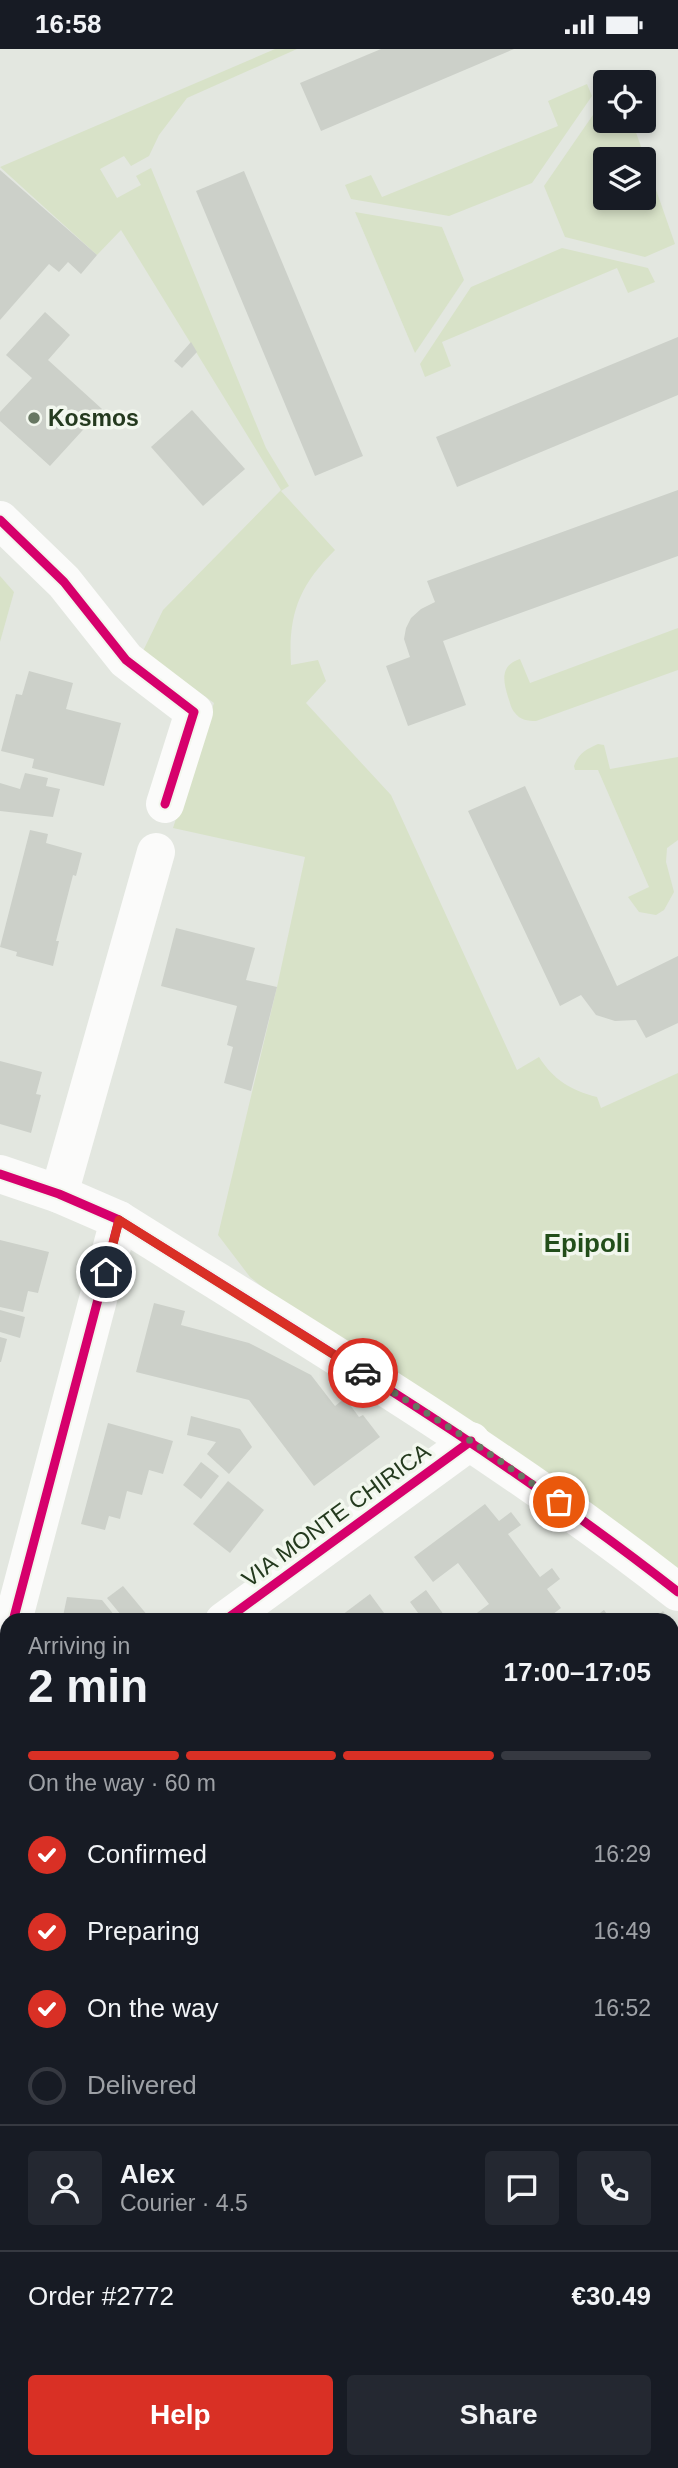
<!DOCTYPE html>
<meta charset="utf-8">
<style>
:root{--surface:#171b24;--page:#242831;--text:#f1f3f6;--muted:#9ea1a6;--line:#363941;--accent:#d93025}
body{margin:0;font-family:Helvetica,sans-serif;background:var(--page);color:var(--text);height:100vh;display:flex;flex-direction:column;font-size:26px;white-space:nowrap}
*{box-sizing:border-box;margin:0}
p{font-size:23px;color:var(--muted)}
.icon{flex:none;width:38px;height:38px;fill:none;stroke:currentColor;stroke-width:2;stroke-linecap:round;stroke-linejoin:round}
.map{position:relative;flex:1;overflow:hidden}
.side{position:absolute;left:0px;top:1564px;width:679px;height:856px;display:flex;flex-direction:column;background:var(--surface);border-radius:21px 21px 0 0;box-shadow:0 4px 10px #0003}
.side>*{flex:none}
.controls{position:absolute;left:593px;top:21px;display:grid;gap:14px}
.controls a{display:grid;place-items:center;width:63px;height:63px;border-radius:7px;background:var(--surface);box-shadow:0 4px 10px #0003;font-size:35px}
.pin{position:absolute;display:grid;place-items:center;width:60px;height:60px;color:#fff;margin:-30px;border:4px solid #fff;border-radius:50%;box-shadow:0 2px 7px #0007}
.courier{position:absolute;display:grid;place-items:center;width:70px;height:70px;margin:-35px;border:5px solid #d93025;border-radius:50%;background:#fff;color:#222;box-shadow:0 2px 9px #0007}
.overview em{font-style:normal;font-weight:600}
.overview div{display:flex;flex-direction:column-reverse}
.overview{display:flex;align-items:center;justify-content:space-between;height:119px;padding:0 28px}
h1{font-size:46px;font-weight:600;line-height:52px}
.bar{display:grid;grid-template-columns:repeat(4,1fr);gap:10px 7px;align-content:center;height:84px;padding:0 28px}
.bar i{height:9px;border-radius:5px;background:var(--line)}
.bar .active{background:var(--accent)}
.bar p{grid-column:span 4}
.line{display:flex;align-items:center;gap:18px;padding:0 28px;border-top:2px solid var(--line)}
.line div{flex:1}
.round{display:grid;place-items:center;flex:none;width:74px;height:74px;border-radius:7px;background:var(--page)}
ol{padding:0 28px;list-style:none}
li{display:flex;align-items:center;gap:21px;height:77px}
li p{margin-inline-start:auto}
li .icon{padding:7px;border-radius:50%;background:var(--accent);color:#fff;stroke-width:4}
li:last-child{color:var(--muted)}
li i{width:38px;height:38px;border:4px solid var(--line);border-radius:50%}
.button{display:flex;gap:14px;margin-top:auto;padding:14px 28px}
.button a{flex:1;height:80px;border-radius:7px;background:var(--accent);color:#fff;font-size:28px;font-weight:600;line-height:80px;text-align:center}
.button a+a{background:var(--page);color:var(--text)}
.status{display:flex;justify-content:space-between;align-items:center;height:49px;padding:0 35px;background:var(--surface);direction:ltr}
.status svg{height:19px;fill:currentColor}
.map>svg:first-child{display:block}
.built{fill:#d2d9ce}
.green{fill:#d8e2c8;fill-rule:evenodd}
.building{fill:#ccd0c9}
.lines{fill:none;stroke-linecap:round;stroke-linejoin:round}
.minor{stroke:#fbfbfa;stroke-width:38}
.cycleway-casing{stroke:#f2f7ee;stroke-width:13}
.cycleway{stroke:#d6006c;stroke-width:9}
.done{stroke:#677762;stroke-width:7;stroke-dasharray:0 12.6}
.route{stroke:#d93025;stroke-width:9}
.poi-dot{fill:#677762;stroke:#f2f7ee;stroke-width:2.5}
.labels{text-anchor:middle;stroke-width:7;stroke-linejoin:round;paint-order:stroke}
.poi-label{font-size:23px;font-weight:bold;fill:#243a1e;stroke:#f2f7ee;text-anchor:start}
.street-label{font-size:23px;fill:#243a1e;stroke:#f2f7ee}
.quarter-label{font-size:26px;font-weight:bold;fill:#224d1a;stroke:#f2f7ee}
</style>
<div class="status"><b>16:58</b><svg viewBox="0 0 49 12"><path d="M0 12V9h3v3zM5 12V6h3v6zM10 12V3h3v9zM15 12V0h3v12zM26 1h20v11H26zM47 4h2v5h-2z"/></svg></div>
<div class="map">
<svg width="678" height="2419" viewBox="0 0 678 2419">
<rect width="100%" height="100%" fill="#e3e7e0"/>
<polygon class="built" points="0,2155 7,2157 7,2413 452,2413 445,2419 0,2419"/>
<g class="green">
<path d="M275,0h22l-110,49 -28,37 -10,21 -18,10 -7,-10 -24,13 17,29 24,-13 -5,-9 15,-8 115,280 23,38 -8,5 54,59c-36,36 -47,64 -44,115l27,-5 8,21 -20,22 85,92 126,275 22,-13c15,23 31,33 58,40l4,11 77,-35v500l-384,-261 -44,-35 -32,-42 59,-248 28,-130 -132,-29 41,-125 -71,-52 20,-41 118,-120 -160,-260 -24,25 -97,-88z"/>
<polygon points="587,35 592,47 532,134 449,167 351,150 345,136 371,126 382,148 558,77 548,52"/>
<path d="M605,58l1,14h26l43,123 -30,13 -80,-20 -21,-51 51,-74zM606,110h38v39h-38z"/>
<polygon points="355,163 442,178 464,231 415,304"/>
<polygon points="562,199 648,219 655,233 628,244 617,219 442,293 451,317 425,328 420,315 471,238"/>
<polygon points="0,527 14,543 0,593"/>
<path d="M678,579v42l-142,51c-8,0 -16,-1 -21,-8 -4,-4 -5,-11 -7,-16 -5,-16 -8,-32 12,-38l10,24z"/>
<path d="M598,695l6,1 6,24 68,-12v83l-11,8 -1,14 8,30 -10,18 -8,5 -17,-3 -11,-15 21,-10 -51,-117h-23l-1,-4c5,-13 11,-16 24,-22z"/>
<polygon points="33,2413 105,2413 103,2419 32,2419"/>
</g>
<g class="building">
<polygon points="381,0 514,0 321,82 300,34"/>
<polygon points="0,121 97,206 81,225 68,213 59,223 49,215 0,271"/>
<polygon points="244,122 363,407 315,427 196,142"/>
<polygon points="45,263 70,286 48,311 102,360 50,417 0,372 0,363 32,329 6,306"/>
<polygon points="678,288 678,346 457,438 436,388"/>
<polygon points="191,293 197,303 182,319 174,312"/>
<polygon points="192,361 245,420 203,457 151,398"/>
<polygon points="678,441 678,507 443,592 466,656 408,677 386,617 410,608 404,590 406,579 411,569 421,560 435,553 427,532"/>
<polygon points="29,622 73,634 66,660 121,674 104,737 32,719 34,710 1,702 16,645 22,646"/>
<polygon points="25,724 48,729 46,737 60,740 53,768 0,762 0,734 20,740"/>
<polygon points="525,737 617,937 678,907 678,974 646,989 636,971 615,972 596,966 581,946 560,957 468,762"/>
<polygon points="30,781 48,785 46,794 82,804 76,827 73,826 56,892 59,892 53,917 16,907 17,903 0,898"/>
<polygon points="176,879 255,899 246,931 277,938 251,1042 224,1034 233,998 227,996 237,957 161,937"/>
<polygon points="0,1012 42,1023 36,1045 41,1046 31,1084 0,1075"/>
<polygon points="0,1191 49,1203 38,1244 28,1242 23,1263 0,1258"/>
<polygon points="154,1254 185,1262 181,1276 249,1294 311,1326 335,1357 345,1349 359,1368 363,1366 380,1388 314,1437 249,1351 136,1323"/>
<polygon points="0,1261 25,1268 20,1289 0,1283"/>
<polygon points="0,1288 7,1290 1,1313 0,1313"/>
<polygon points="191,1367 240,1380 252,1398 229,1425 207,1405 216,1393 187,1386"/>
<polygon points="108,1374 173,1392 163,1425 149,1421 142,1446 127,1442 120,1470 109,1467 105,1481 81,1475"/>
<polygon points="201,1413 219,1427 201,1450 183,1436"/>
<polygon points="228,1432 264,1461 230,1504 193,1475"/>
<polygon points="485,1455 499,1472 511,1463 521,1476 508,1485 540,1528 552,1519 560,1530 547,1540 561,1559 544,1572 466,1572 489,1555 458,1514 433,1533 414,1508"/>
<polygon points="123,1537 148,1567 143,1572 126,1572 107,1549"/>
<polygon points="426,1541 444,1566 449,1572 424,1572 410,1553"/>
<polygon points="370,1545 390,1572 334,1572"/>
<polygon points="67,1548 102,1551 119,1572 62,1572"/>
<polygon points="604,1561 612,1572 589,1572"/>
<polygon points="663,1562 671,1572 651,1572"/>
<polygon points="672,1573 678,1581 678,1680 672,1672"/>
<polygon points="672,1892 678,1899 678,2009 672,2001"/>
<polygon points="0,1948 7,1952 7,2024 0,2021"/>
<polygon points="678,2016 678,2068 674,2071 672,2020"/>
<polygon points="672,2164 678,2172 678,2206 672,2210"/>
<polygon points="0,2223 7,2225 7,2413 21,2413 19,2419 0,2418"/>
<polygon points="216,2413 386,2413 384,2419 214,2419"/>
<polygon points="597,2413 626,2413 643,2418 595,2419"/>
</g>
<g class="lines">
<g class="minor">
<polyline points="0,471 64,533 126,611 194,663 165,755"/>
<path d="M0,1125l59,20 60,26c191,120 382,233 559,372"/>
<polyline points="59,1145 156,803"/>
<polyline points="13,1572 119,1171"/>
<polyline points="224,1572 471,1392"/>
<polyline points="0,1620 7,1594"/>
<polyline points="0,1735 7,1730"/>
<polyline points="672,1784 678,1780"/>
<polyline points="0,1881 7,1884"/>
<polyline points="0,2113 7,2115"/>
<polyline points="672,2278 678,2273"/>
<polyline points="482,2419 489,2413"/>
</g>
<defs>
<g id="cycleway">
<polyline points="0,471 64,533 126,611 194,663 165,755"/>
<path d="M0,1125l59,20 60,26c191,120 382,233 559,372"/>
<polyline points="13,1572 119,1171"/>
<polyline points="224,1572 471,1392"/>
</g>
</defs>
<use href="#cycleway" class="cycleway-casing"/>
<use href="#cycleway" class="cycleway"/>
</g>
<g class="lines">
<polyline class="done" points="363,1324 471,1392 559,1453"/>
<polyline class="route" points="106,1223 119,1171 363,1324"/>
</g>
<circle class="poi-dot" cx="34" cy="369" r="7"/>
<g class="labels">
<g class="poi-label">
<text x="48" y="377">Kosmos</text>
</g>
<g class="street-label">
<text transform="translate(336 1466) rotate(-36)" y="8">VIA MONTE CHIRICA</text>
</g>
<g class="quarter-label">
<text x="587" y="1203">Epipoli</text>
</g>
</g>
</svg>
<div class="controls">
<a><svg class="icon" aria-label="locate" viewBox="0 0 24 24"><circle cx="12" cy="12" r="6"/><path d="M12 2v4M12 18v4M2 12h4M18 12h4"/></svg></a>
<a><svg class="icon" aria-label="layers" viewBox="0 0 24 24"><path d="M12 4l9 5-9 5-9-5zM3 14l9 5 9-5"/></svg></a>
</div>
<div class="pin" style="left:559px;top:1453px;background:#ea580c"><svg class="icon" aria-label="bag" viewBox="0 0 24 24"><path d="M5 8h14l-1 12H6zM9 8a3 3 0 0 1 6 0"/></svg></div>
<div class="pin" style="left:106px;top:1223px;background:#1f2937"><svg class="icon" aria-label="home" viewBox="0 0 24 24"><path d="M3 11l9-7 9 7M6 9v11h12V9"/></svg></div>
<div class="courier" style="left:363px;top:1324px"><svg class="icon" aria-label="car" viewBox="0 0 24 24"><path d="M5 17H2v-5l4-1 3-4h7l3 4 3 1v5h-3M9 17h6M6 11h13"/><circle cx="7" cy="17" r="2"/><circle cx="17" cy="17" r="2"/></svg></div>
<section class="side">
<div class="overview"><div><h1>2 min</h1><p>Arriving in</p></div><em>17:00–17:05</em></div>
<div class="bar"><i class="active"></i><i class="active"></i><i class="active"></i><i></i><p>On the way · 60 m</p></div>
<ol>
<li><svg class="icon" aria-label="check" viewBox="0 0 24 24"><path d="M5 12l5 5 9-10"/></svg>Confirmed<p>16:29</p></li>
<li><svg class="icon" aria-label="check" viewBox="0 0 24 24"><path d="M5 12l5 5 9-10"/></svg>Preparing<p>16:49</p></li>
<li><svg class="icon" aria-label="check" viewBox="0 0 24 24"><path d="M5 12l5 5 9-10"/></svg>On the way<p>16:52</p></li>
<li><i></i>Delivered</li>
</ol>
<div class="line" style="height:126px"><a class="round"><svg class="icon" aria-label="person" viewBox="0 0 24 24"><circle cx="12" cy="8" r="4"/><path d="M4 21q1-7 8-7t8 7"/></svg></a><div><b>Alex</b><p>Courier · 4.5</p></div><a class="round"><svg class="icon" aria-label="chat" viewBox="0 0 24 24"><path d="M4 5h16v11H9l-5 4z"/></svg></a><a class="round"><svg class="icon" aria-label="phone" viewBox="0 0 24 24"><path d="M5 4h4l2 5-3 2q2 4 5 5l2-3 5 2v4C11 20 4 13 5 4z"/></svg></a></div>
<div class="line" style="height:91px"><div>Order #2772</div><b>€30.49</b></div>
<div class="button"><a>Help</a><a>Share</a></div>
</section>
</div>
